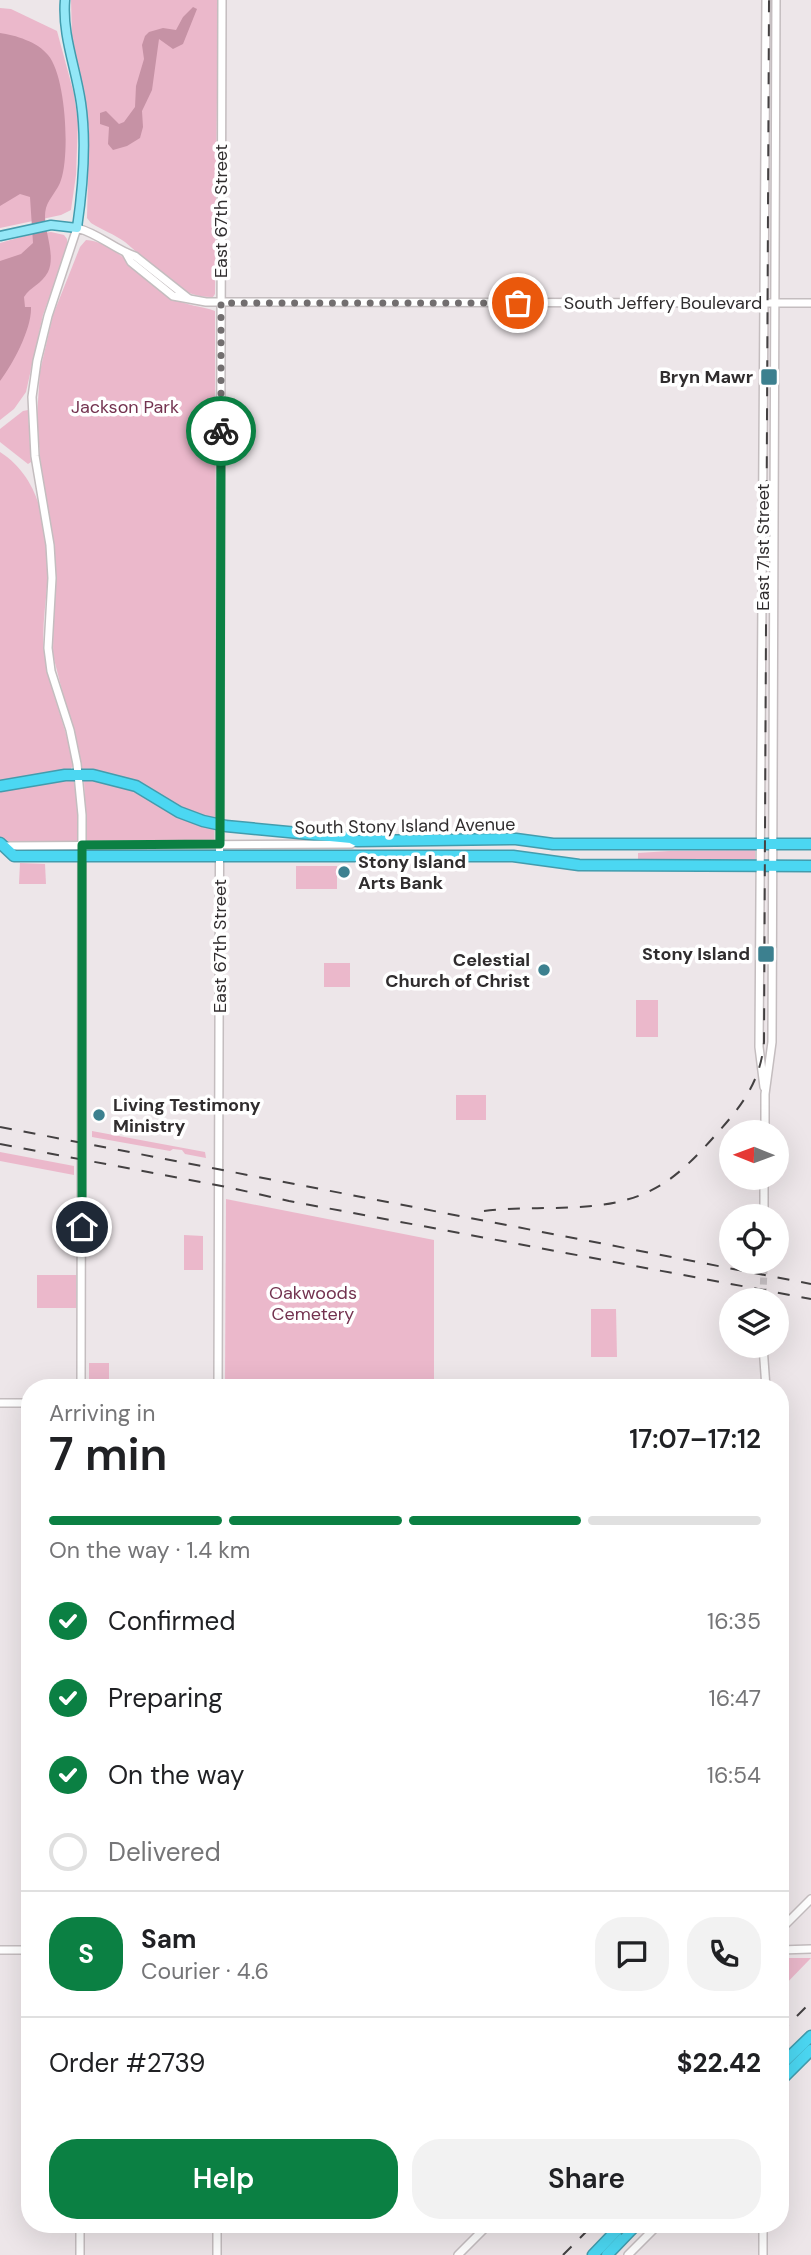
<!DOCTYPE html>
<meta charset="utf-8">
<style>
:root{--surface:#fff;--page:#f2f2f2;--text:#202124;--muted:#757577;--line:#e0e0e0;--accent:#0b8043}
body{margin:0;font-family:"DM Sans",sans-serif;background:var(--page);color:var(--text);height:100vh;display:flex;flex-direction:column;font-size:26px;white-space:nowrap}
*{box-sizing:border-box;margin:0}
p{font-size:23px;color:var(--muted)}
.icon{flex:none;width:38px;height:38px;fill:none;stroke:currentColor;stroke-width:2;stroke-linecap:round;stroke-linejoin:round}
.map{position:relative;flex:1;overflow:hidden}
.sheet{position:absolute;left:21px;top:1379px;width:768px;height:854px;display:flex;flex-direction:column;background:var(--surface);border-radius:28px;box-shadow:0 7px 28px #0002}
.sheet>*{flex:none}
.needle{width:46px;rotate:271deg}
.buttons{position:absolute;left:719px;top:1120px;display:grid;gap:14px}
.buttons a{display:grid;place-items:center;width:70px;height:70px;border-radius:50%;background:var(--surface);box-shadow:0 7px 28px #0002;font-size:35px}
.pin{position:absolute;display:grid;place-items:center;width:60px;height:60px;color:#fff;margin:-30px;border:4px solid #fff;border-radius:50%;box-shadow:0 2px 7px #0007}
.courier{position:absolute;display:grid;place-items:center;width:70px;height:70px;margin:-35px;border:5px solid #0b8043;border-radius:50%;background:#fff;color:#222;box-shadow:0 2px 9px #0007}
.headline em{font-style:normal;font-weight:600}
.headline div{display:flex;flex-direction:column-reverse}
.headline{display:flex;align-items:center;justify-content:space-between;height:119px;padding:0 28px}
h1{font-size:46px;font-weight:600;line-height:52px}
.bar{display:grid;grid-template-columns:repeat(4,1fr);gap:10px 7px;align-content:center;height:84px;padding:0 28px}
.bar i{height:9px;border-radius:5px;background:var(--line)}
.bar .selected{background:var(--accent)}
.bar p{grid-column:span 4}
.line{display:flex;align-items:center;gap:18px;padding:0 28px;border-top:2px solid var(--line)}
.line div{flex:1}
.round{display:grid;place-items:center;flex:none;width:74px;height:74px;border-radius:28px;background:var(--page)}
ol{padding:0 28px;list-style:none}
li{display:flex;align-items:center;gap:21px;height:77px}
li p{margin-inline-start:auto}
li .icon{padding:7px;border-radius:50%;background:var(--accent);color:#fff;stroke-width:4}
li:last-child{color:var(--muted)}
li i{width:38px;height:38px;border:4px solid var(--line);border-radius:50%}
.cta{display:flex;gap:14px;margin-top:auto;padding:14px 28px}
.cta a{flex:1;height:80px;border-radius:28px;background:var(--accent);color:#fff;font-size:28px;font-weight:600;line-height:80px;text-align:center}
.cta a+a{background:var(--page);color:var(--text)}
.map>svg:first-child{display:block}
.green{fill:#ebb8cb}
.water{fill:#c692a5}
.lines{fill:none;stroke-linecap:round;stroke-linejoin:round}
.secondary-tunnel{stroke:#c7c1c4;stroke-width:7;stroke-dasharray:7 3.5;stroke-linecap:butt}
.secondary-casing{stroke:#c4bdbf;stroke-width:10}
.primary-casing{stroke:#429cad;stroke-width:11}
.highway-casing{stroke:#429cad;stroke-width:13}
.secondary{stroke:#fff;stroke-width:7}
.primary{stroke:#93e7f7;stroke-width:8}
.highway{stroke:#4bd7f2;stroke-width:10}
.rail{stroke:#444142;stroke-width:2;stroke-dasharray:12 12;stroke-linecap:butt}
.highway-bridge-casing{stroke:#429cad;stroke-width:13;stroke-linecap:butt}
.highway-bridge{stroke:#4bd7f2;stroke-width:10}
.done{stroke:#726e6f;stroke-width:7;stroke-dasharray:0 12.6}
.route{stroke:#0b8043;stroke-width:9}
.poi-dot{fill:#3c808f;stroke:#fff;stroke-width:2.5}
.labels{text-anchor:middle;stroke-width:7;stroke-linejoin:round;paint-order:stroke}
.street-label{font-size:18px;fill:#302d2e;stroke:#fff}
.poi-label{font-size:18px;font-weight:bold;fill:#302d2e;stroke:#fff;text-anchor:end}
.park-label{font-size:18px;fill:#73324f;stroke:#fff}
</style>
<div class="map">
<svg width="811" height="2255" viewBox="0 0 811 2255">
<rect width="100%" height="100%" fill="#ede6e9"/>
<g class="green">
<path d="M71,0h147l-3,294 -2,3c-38,1 -61,-33 -88,-55 -11,-8 -23,-12 -34,-19l-4,-5 2,-89 -17,-92z"/>
<polygon points="0,8 11,9 57,31 74,94 78,121 76,175 71,210 61,215 0,228"/>
<polygon points="51,232 64,235 67,239 67,248 43,315 26,392 14,409 0,420 0,243 28,235"/>
<path d="M86,240c32,2 60,43 87,58 13,8 29,8 42,13l1,507 -3,2 -34,-12 -46,-27 -51,-12 -29,-114 1,-108 -13,-76 -4,-55 3,-45 13,-56 27,-68z"/>
<polygon points="28,410 31,462 28,464 0,442 0,429 23,411"/>
<path d="M0,452c45,29 49,86 47,135 -2,23 -6,47 -2,70 5,37 23,71 28,109l-4,5 -69,11z"/>
<polygon points="68,779 74,780 76,783 78,841 11,843 0,837 0,790"/>
<polygon points="95,779 132,788 183,818 214,828 214,841 87,842 84,781"/>
<polygon points="755,850 755,861 638,859 638,853 669,851"/>
<polygon points="20,863 45,864 46,884 19,884"/>
<rect x="296" y="866" width="41" height="23"/>
<rect x="324" y="963" width="26" height="24"/>
<rect x="636" y="1000" width="22" height="37"/>
<rect x="456" y="1095" width="30" height="25"/>
<polygon points="92,1131 205,1152 206,1158 185,1154 182,1150 173,1149 170,1151 92,1137"/>
<polygon points="0,1152 74,1166 74,1175 0,1161"/>
<polygon points="226,1199 434,1240 434,1388 225,1388"/>
<polygon points="184,1235 203,1236 203,1270 184,1270"/>
<rect x="37" y="1275" width="39" height="33"/>
<polygon points="591,1309 616,1309 617,1357 591,1357"/>
<rect x="89" y="1363" width="20" height="25"/>
<polygon points="780,1958 811,1958 781,1989 780,1989"/>
</g>
<g class="water">
<polygon points="193,7 197,9 183,44 173,49 159,39 152,90 142,111 143,127 140,138 127,146 113,150 108,144 109,127 100,124 100,113 106,111 119,124 124,122 135,107 136,86 144,59 142,45 145,36 149,32 163,28 176,30 183,17"/>
<path d="M0,33c15,2 38,9 48,22 18,21 22,99 13,125 -3,10 -12,18 -15,28 -5,18 11,45 2,64 -7,13 -17,14 -24,25l1,10h6c1,21 -18,57 -31,74v-120l21,-7 12,-11 -3,-46 -10,-3 -20,12z"/>
</g>
<g class="lines">
<polyline class="secondary-tunnel" points="763,1295 764,1268"/>
<defs>
<g id="secondary">
<polyline points="126,253 131,262 173,296 206,302 811,303"/>
<polyline points="2,846 351,844 357,841"/>
<polyline points="764,1087 759,1047 766,0"/>
<polyline points="765,1132 765,1094 772,1042 776,0"/>
<polyline points="764,1216 764,1178"/>
<polyline points="764,1268 764,1262"/>
<polyline points="763,1300 763,1295"/>
<polyline points="763,1346 766,1388"/>
<path d="M81,1388l1,-573 -5,-51 -7,-34 -19,-59 -3,-23 4,-70 -2,-33 -15,-89 -3,-59 5,-36 11,-45 29,-88c23,6 38,22 58,28l53,42"/>
<polyline points="218,1388 222,0"/>
<polyline points="0,1403 30,1403"/>
<polyline points="780,1930 811,1899"/>
<polyline points="0,1950 30,1950"/>
<polyline points="780,1950 811,1949"/>
<polyline points="80,2224 80,2255"/>
<polyline points="217,2224 217,2255"/>
<polyline points="535,2224 622,2226"/>
<polyline points="763,2224 763,2255"/>
<polyline points="634,2226 656,2224"/>
<polyline points="458,2255 489,2224"/>
<polyline points="628,2255 657,2226"/>
</g>
<path id="primary" d="M0,236l51,-11 26,3c6,-41 10,-84 4,-125 -5,-35 -19,-68 -16,-103"/>
<g id="highway">
<polyline points="0,786 65,775 93,775 136,786 179,812 203,821 226,826 351,838 357,841 516,839 553,844 811,844"/>
<polyline points="0,843 14,856 513,856 579,865 811,866"/>
<polyline points="780,2066 811,2036"/>
<polyline points="780,2081 811,2050"/>
<polyline points="593,2255 617,2230"/>
<polyline points="607,2255 631,2230"/>
</g>
</defs>
<use href="#secondary" class="secondary-casing"/>
<use href="#primary" class="primary-casing"/>
<use href="#highway" class="highway-casing"/>
<use href="#secondary" class="secondary"/>
<use href="#primary" class="primary"/>
<use href="#highway" class="highway"/>
<g class="rail">
<polyline points="0,1127 811,1284"/>
<polyline points="0,1144 227,1187 289,1201 811,1299"/>
<path d="M484,1211c63,-8 131,8 186,-32 19,-14 35,-32 50,-49 24,-27 41,-51 44,-88l5,-1042"/>
<polyline points="780,2033 811,2002"/>
<polyline points="563,2255 594,2224"/>
</g>
<defs>
<g id="highway-bridge">
<polyline points="617,2230 624,2224"/>
<polyline points="631,2230 637,2224"/>
</g>
</defs>
<use href="#highway-bridge" class="highway-bridge-casing"/>
<use href="#highway-bridge" class="highway-bridge"/>
</g>
<g class="lines">
<polyline class="done" points="221,431 221,303 518,303"/>
<polyline class="route" points="82,1227 82,845 220,844 221,431"/>
</g>
<g class="poi-dot">
<rect x="760" y="368" width="18" height="18" rx="3.5"/>
<circle cx="344" cy="872" r="7"/>
<rect x="757" y="945" width="18" height="18" rx="3.5"/>
<circle cx="544" cy="970" r="7"/>
<circle cx="99" cy="1115" r="7"/>
</g>
<g class="labels">
<g class="street-label">
<text transform="translate(221 211) rotate(-90)" y="6">East 67th Street</text>
<text x="663" y="309">South Jeffery Boulevard</text>
<text transform="translate(763 547) rotate(-90)" y="6">East 71st Street</text>
<text transform="translate(405 826) rotate(-1)" y="6">South Stony Island Avenue</text>
<text transform="translate(220 946) rotate(-90)" y="6">East 67th Street</text>
</g>
<g class="poi-label">
<text x="753" y="383">Bryn Mawr</text>
<text x="358" y="868" text-anchor="start">Stony Island<tspan x="358" dy="21">Arts Bank</tspan></text>
<text x="750" y="960">Stony Island</text>
<text x="530" y="966">Celestial<tspan x="530" dy="21">Church of Christ</tspan></text>
<text x="113" y="1111" text-anchor="start">Living Testimony<tspan x="113" dy="21">Ministry</tspan></text>
</g>
<g class="park-label">
<text x="125" y="413">Jackson Park</text>
<text x="313" y="1299">Oakwoods<tspan x="313" dy="21">Cemetery</tspan></text>
</g>
</g>
</svg>
<div class="buttons">
<a><svg class="needle" viewBox="-14 -14 28 28"><path d="M0-13l5 13h-10z" fill="#e53935"/><path d="M0 13l5-13h-10z" fill="#757577"/></svg></a>
<a><svg class="icon" aria-label="locate" viewBox="0 0 24 24"><circle cx="12" cy="12" r="6"/><path d="M12 2v4M12 18v4M2 12h4M18 12h4"/></svg></a>
<a><svg class="icon" aria-label="layers" viewBox="0 0 24 24"><path d="M12 4l9 5-9 5-9-5zM3 14l9 5 9-5"/></svg></a>
</div>
<div class="pin" style="left:518px;top:303px;background:#ea580c"><svg class="icon" aria-label="bag" viewBox="0 0 24 24"><path d="M5 8h14l-1 12H6zM9 8a3 3 0 0 1 6 0"/></svg></div>
<div class="pin" style="left:82px;top:1227px;background:#1f2937"><svg class="icon" aria-label="home" viewBox="0 0 24 24"><path d="M3 11l9-7 9 7M6 9v11h12V9"/></svg></div>
<div class="courier" style="left:221px;top:431px"><svg class="icon" aria-label="bike" viewBox="0 0 24 24"><circle cx="6" cy="16" r="4"/><circle cx="18" cy="16" r="4"/><path d="M6 16l4-8h5l3 8M10 8l3 8H6M13 5h3"/></svg></div>
<section class="sheet">
<div class="headline"><div><h1>7 min</h1><p>Arriving in</p></div><em>17:07–17:12</em></div>
<div class="bar"><i class="selected"></i><i class="selected"></i><i class="selected"></i><i></i><p>On the way · 1.4 km</p></div>
<ol>
<li><svg class="icon" aria-label="check" viewBox="0 0 24 24"><path d="M5 12l5 5 9-10"/></svg>Confirmed<p>16:35</p></li>
<li><svg class="icon" aria-label="check" viewBox="0 0 24 24"><path d="M5 12l5 5 9-10"/></svg>Preparing<p>16:47</p></li>
<li><svg class="icon" aria-label="check" viewBox="0 0 24 24"><path d="M5 12l5 5 9-10"/></svg>On the way<p>16:54</p></li>
<li><i></i>Delivered</li>
</ol>
<div class="line" style="height:126px"><b class="round" style="background:var(--accent);color:#fff">S</b><div><b>Sam</b><p>Courier · 4.6</p></div><a class="round"><svg class="icon" aria-label="chat" viewBox="0 0 24 24"><path d="M4 5h16v11H9l-5 4z"/></svg></a><a class="round"><svg class="icon" aria-label="phone" viewBox="0 0 24 24"><path d="M5 4h4l2 5-3 2q2 4 5 5l2-3 5 2v4C11 20 4 13 5 4z"/></svg></a></div>
<div class="line" style="height:91px"><div>Order #2739</div><b>$22.42</b></div>
<div class="cta"><a>Help</a><a>Share</a></div>
</section>
</div>
